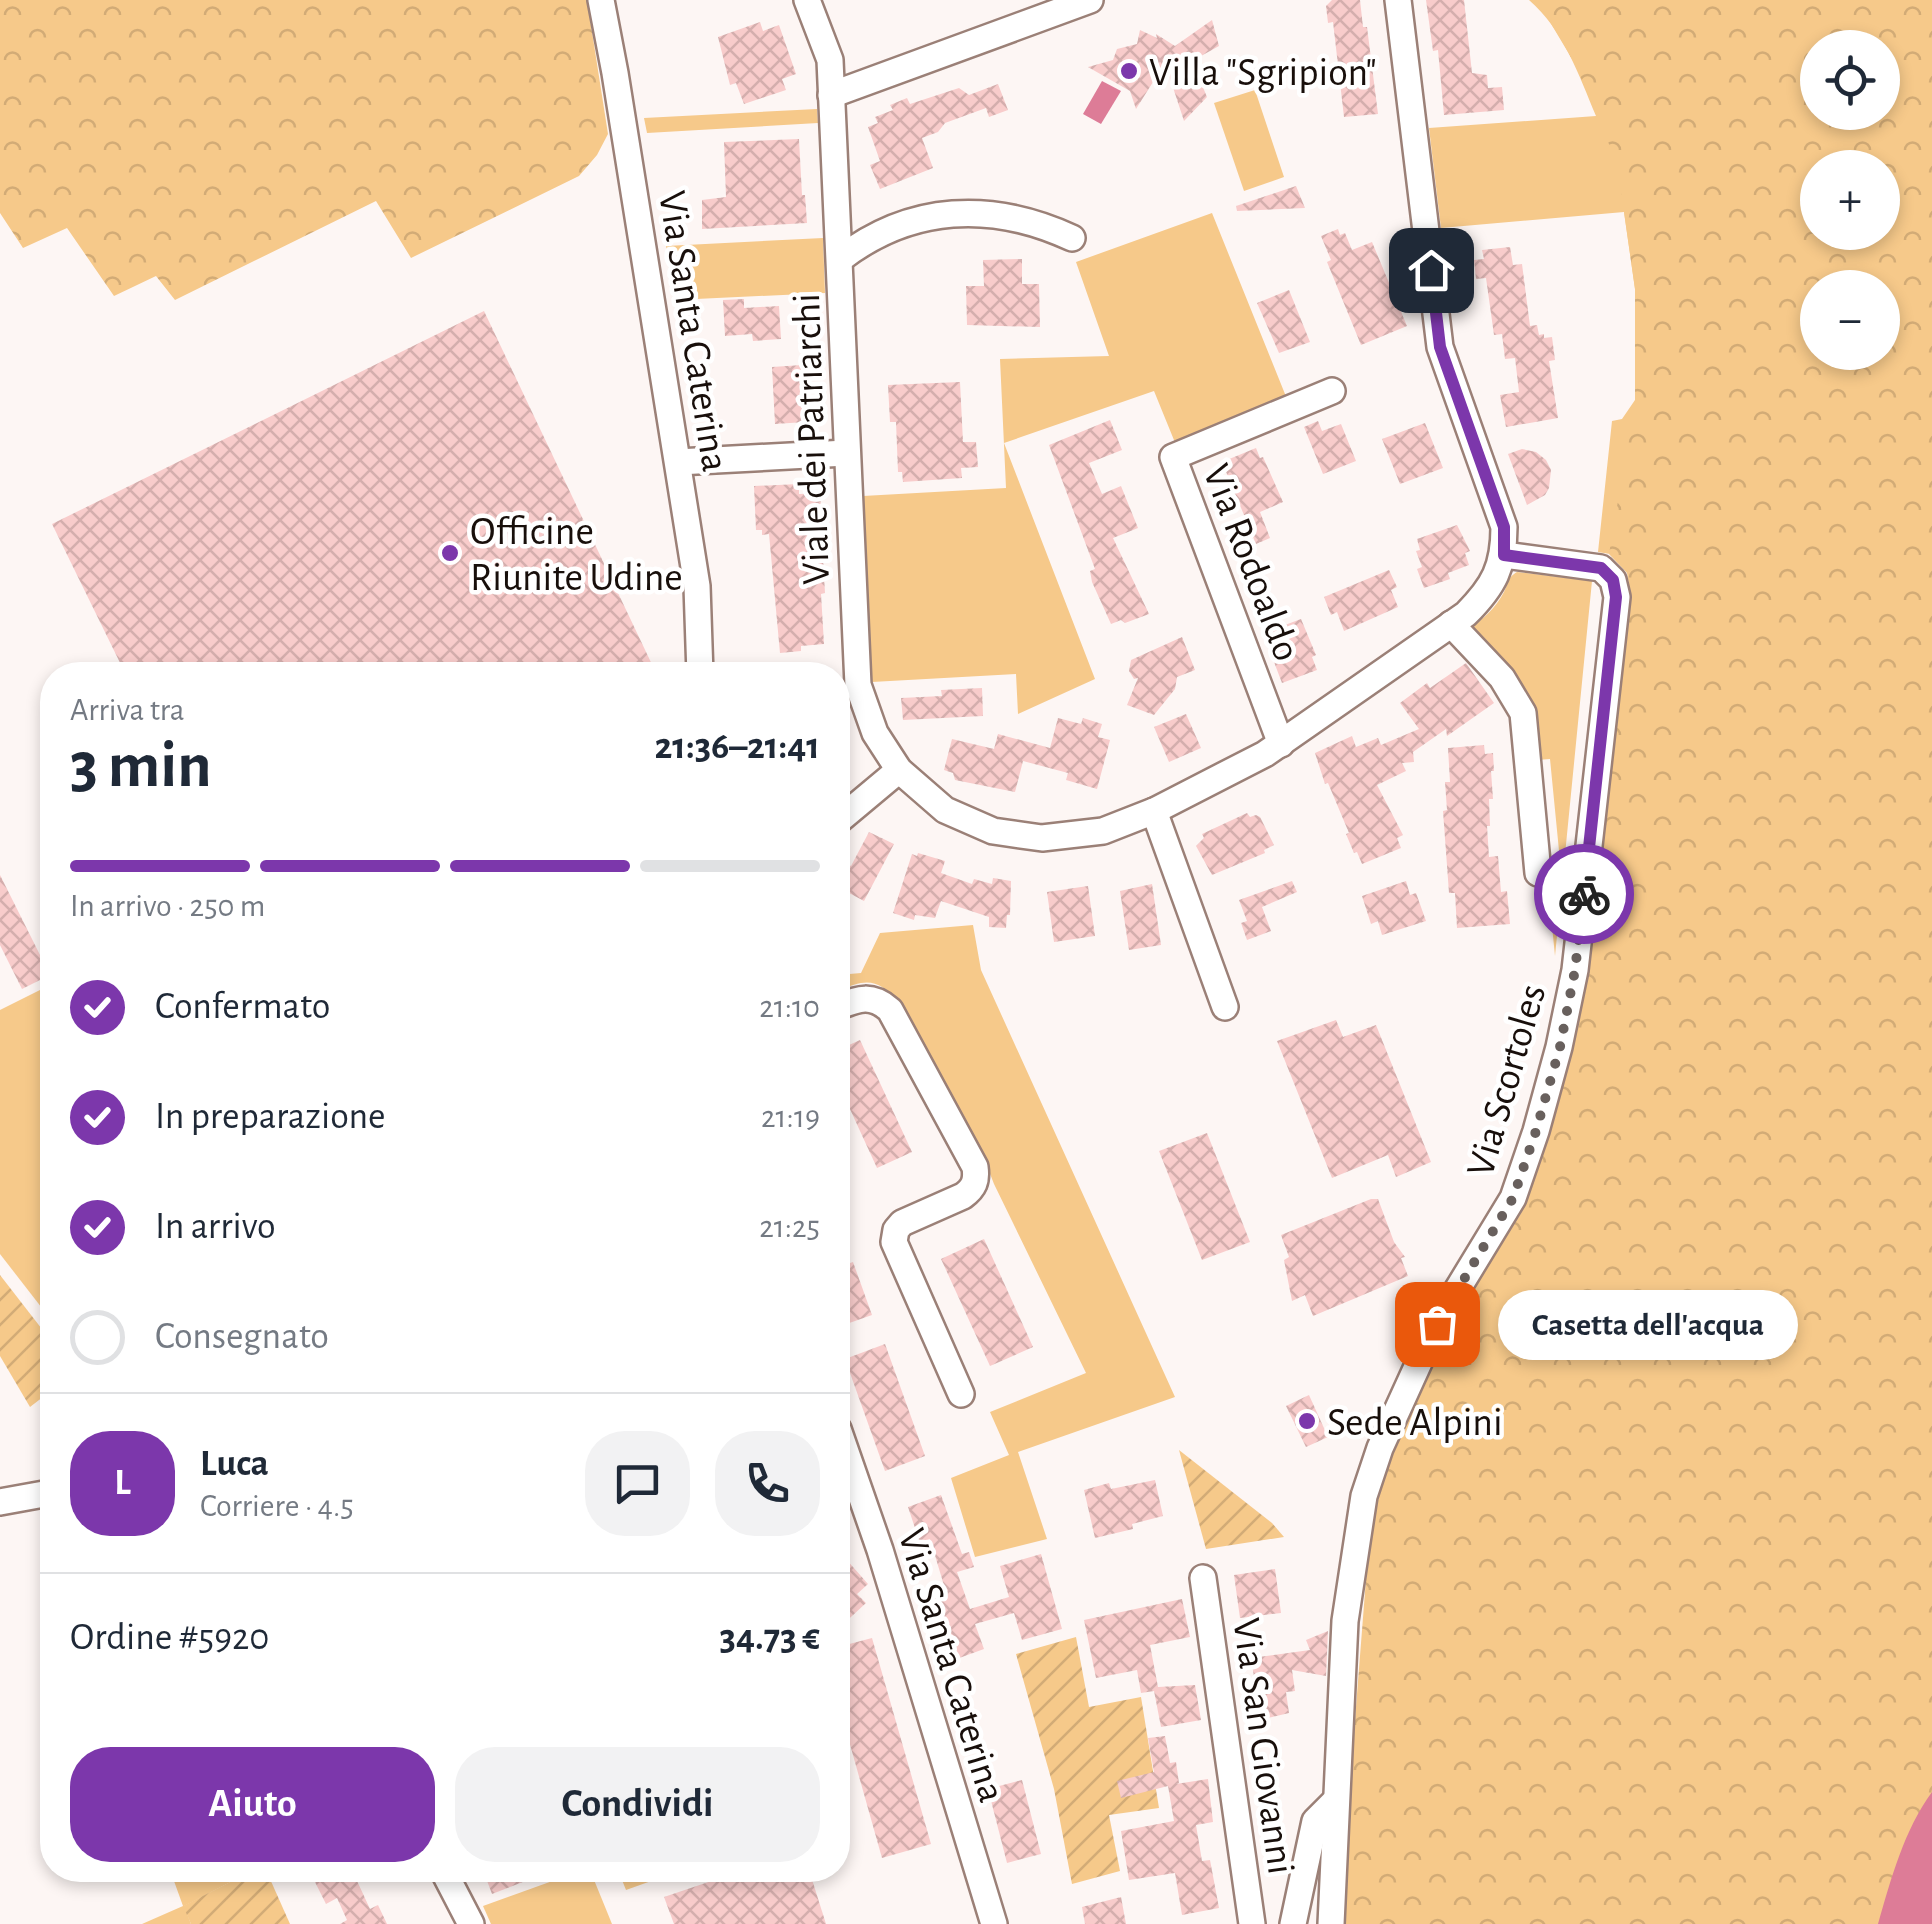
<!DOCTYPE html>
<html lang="it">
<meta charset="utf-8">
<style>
:root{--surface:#fff;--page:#f2f2f3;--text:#1f2937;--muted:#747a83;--line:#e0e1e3;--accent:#7c37ab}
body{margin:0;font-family:"Alegreya Sans",sans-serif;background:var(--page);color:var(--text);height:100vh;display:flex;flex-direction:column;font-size:38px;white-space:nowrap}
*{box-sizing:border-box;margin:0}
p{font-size:32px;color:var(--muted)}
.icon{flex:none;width:55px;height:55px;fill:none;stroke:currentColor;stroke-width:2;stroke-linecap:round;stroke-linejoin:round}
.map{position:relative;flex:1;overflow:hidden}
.panel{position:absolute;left:40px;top:662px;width:810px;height:1220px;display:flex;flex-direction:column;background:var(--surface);border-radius:40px;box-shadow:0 5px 15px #0003}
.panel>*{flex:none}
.buttons{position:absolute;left:1800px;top:30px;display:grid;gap:20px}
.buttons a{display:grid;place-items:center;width:100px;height:100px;border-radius:50%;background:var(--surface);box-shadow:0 5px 15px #0003;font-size:50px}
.pin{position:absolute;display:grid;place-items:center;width:85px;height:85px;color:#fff;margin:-42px;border-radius:20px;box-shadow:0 5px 15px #0006}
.courier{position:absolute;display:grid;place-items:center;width:100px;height:100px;margin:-50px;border:8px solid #7c37ab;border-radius:50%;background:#fff;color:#222;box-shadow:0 2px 12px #0007}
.bubble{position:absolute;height:70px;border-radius:35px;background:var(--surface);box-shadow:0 5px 15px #0003;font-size:32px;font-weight:600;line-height:70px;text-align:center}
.headline em{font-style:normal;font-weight:600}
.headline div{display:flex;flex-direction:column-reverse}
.headline{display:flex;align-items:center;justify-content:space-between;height:170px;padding:0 30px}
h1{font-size:65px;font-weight:600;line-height:75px}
.bar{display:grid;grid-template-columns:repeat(4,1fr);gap:15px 10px;align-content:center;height:120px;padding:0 30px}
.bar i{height:12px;border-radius:8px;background:var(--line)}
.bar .selected{background:var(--accent)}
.bar p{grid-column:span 4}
.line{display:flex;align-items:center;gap:25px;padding:0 30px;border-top:2px solid var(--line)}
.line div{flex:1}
.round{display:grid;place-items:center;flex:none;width:105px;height:105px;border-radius:40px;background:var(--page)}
ol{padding:0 30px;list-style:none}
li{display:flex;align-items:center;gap:30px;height:110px}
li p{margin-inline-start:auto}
li .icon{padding:10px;border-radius:50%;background:var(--accent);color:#fff;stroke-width:4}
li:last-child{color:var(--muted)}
li i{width:55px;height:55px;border:5px solid var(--line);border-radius:50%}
.cta{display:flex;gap:20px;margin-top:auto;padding:20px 30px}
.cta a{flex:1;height:115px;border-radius:40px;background:var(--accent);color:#fff;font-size:40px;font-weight:600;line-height:115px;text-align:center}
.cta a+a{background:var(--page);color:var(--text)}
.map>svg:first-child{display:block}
.grass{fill:#f6c98a}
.park{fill:url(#park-crowns);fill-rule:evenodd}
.garden{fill:url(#garden-furrows)}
.water{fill:#dd7c97}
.building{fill:url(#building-cross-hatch)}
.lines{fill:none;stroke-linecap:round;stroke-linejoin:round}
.minor-casing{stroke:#9b8077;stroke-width:30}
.minor{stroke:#fff;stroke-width:25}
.done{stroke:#68605d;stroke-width:10;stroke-dasharray:0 18}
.route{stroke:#7c37ab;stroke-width:12}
.poi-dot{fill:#7c37ab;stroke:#fff;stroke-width:4}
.labels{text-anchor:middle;stroke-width:9;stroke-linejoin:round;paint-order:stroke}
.poi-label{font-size:40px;fill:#180f0b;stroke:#fff;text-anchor:start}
.street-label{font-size:40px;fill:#180f0b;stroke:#fff}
</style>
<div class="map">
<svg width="1932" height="1924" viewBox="0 0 1932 1924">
<defs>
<pattern id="park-crowns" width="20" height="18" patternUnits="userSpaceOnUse" patternTransform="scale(2.5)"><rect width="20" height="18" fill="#f6c98a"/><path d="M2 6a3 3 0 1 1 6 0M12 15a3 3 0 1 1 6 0" fill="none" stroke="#d2ab76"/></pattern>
<pattern id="garden-furrows" width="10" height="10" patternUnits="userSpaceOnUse" patternTransform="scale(2.5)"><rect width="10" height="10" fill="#f6c98a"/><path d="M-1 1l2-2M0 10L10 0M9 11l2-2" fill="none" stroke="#d2ab76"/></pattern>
<pattern id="building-cross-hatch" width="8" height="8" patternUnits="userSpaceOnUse" patternTransform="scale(2.5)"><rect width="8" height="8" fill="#f8cccb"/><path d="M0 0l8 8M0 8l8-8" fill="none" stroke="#d4aead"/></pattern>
</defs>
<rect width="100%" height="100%" fill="#fdf6f4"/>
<g class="grass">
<path d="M1529,0h253l36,112v120l-184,184 248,-64 50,71 -304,150 -18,-19 -12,-2 14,-131 10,-2 13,-19v-111l-11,-77 -183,16 -12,-100 167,-12c-17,-41 -33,-87 -67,-116z"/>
<polygon points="1255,90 1284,177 1244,191 1214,103"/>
<polygon points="817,109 818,123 647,133 644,118"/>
<polygon points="1212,213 1287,399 1176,445 1154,391 1004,443 1095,679 1018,714 1016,674 872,682 863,496 1006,488 1000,359 1109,356 1076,262"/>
<polygon points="823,238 825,293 675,300 666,246"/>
<path d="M1517,572l75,9 -37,375 -7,-70 13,-15 -11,-112 -13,1 -69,-130c14,-10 28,-22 36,-38 5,-10 3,-14 13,-20z"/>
<path d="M973,925l8,45 194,427 -157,55 29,87 -72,18 -24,-79 58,-23 -19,-43 96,-39 -92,-189 -12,-31 -82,-149c-22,-26 -33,-26 -62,-13v-16l23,-2 19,-40z"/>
<polygon points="52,984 52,1321 0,1254 0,1010"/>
<polygon points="170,1870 254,1870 184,1906 191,1924 142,1924 183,1906"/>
<polygon points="583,1870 590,1870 612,1924 491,1924 483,1906"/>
<polygon points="618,1870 682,1870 626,1890"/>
</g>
<g class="park">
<polygon points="0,0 587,0 608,134 597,155 579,176 411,258 376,201 175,300 156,276 114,296 67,228 23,248 0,213"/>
<path d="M1531,0h401v1924h-593l30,-383 20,-90 67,-134 65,-104 32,-102 30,-119 46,-407 -2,-12 -18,-19 26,-154v-111l-18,-126 -42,-99 -31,-52zM1818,48h64v64h-64zM1818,168h64v64h-64zM1818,288h64v64h-64z"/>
</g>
<g class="garden">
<polygon points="0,1275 52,1342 52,1390 30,1407 0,1356"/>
<polygon points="1179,1450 1272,1523 1284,1537 1206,1549"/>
<polygon points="1076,1637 1089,1707 1141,1697 1159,1808 1109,1815 1120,1871 1072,1884 1054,1789 1016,1654"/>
<polygon points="254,1870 266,1870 290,1924 191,1924 183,1906"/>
</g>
<g class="water">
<polygon points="1102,81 1121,91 1101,124 1083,114"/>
<path d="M1932,1792v132h-54c13,-45 26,-94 54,-132z"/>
</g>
<g class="building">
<polygon points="1332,0 1360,0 1363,27 1367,27 1378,114 1344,117 1333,22 1328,23 1326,6"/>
<polygon points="1426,0 1464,0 1472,73 1487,75 1488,88 1502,87 1504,110 1444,115 1438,50 1433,51"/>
<polygon points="1212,20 1219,46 1192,61 1207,97 1184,121 1165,63 1136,109 1130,91 1088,67 1113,60 1117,49 1137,44 1140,30 1157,38 1156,34 1175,46"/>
<polygon points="760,22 763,31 779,25 796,74 782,79 786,90 744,104 736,83 730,85 718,37"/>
<polygon points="998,84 1008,110 989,117 986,108 945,123 938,132 922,138 933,168 880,189 870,165 880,161 868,127 878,123 875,117 893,110 890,105 907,98 910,104 959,88 969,95"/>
<polygon points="799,139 802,195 805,195 807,223 702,229 702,200 726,197 724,142"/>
<polygon points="1296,186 1305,208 1237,211 1236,206"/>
<polygon points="1338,229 1340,235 1345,233 1352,250 1372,242 1407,326 1361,345 1327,262 1331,260 1321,236"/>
<polygon points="1510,247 1513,265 1522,264 1530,326 1537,325 1539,335 1544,334 1544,338 1552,337 1555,360 1549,361 1558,418 1506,427 1500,395 1519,392 1515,358 1505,359 1502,334 1494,335 1486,278 1476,279 1474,260 1484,259 1482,250"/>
<polygon points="1022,259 1022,284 1039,284 1040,327 967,325 966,286 984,286 983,260"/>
<polygon points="1289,290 1310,342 1279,353 1257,303"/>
<polygon points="744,299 744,308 779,306 781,339 753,341 752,334 725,336 723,300"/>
<polygon points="484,311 657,675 126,675 52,524"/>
<polygon points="802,365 805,422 775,424 772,367"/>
<polygon points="960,382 963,442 976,442 978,467 961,468 962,478 903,482 902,472 898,472 896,422 890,422 888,385"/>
<polygon points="1110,420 1122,450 1089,463 1102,494 1121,486 1138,528 1113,538 1149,614 1125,623 1121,620 1111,624 1092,582 1090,571 1095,569 1049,445"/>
<polygon points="1318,421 1322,431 1341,424 1356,461 1323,474 1304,427"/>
<polygon points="1425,423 1443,468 1400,484 1382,439"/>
<polygon points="1256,448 1260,458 1263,457 1283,502 1260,512 1270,538 1256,544 1222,462"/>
<polygon points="1522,449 1536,452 1546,460 1551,470 1549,488 1545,495 1527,505 1508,454"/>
<polygon points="799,484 799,494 820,493 821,508 806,509 808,559 823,558 825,593 821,594 824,644 801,646 801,651 780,653 769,534 762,535 762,530 756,530 754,486"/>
<polygon points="1457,525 1470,551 1465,553 1469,565 1448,573 1450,579 1424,588 1417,569 1422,567 1416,551 1420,550 1417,539"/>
<polygon points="1389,570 1397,587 1391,590 1398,607 1344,631 1337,612 1331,615 1324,597"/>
<polygon points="1301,619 1316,655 1312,657 1317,670 1282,683 1263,633"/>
<polygon points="1182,637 1195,670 1177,677 1175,689 1154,715 1127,705 1138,678 1134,679 1129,671 1131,660"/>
<polygon points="1466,663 1494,703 1447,736 1446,729 1413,752 1414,762 1402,763 1406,771 1377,785 1403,835 1397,838 1401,848 1362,864 1357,852 1354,853 1346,834 1349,833 1328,783 1325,784 1315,753 1352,736 1356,747 1378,738 1381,745 1419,729 1400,703 1427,683 1430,688"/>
<polygon points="982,688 983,716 903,720 901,698 942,696 941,690"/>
<polygon points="1186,714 1201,748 1169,762 1154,727"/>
<polygon points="1058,718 1081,724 1083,718 1102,724 1098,737 1110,740 1097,789 1066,780 1068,773 1023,761 1015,792 955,780 953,773 944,770 952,739 994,749 998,734 1050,748"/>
<polygon points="1484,745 1485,754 1493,753 1494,771 1491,771 1493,799 1489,799 1490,826 1487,826 1489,857 1498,856 1501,892 1507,891 1510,924 1457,928 1455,893 1449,893 1443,811 1447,810 1445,782 1450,782 1448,748"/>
<polygon points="1247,813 1250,817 1256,815 1260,817 1274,845 1264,850 1265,853 1212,875 1196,846 1204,838 1202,834"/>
<polygon points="869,832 894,844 864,901 838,887 838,871 843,861 851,866"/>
<polygon points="918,853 945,861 941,873 972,884 974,879 992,884 993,878 1011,881 1010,915 1007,915 1006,928 989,927 989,917 941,901 935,918 915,915 914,920 893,913 912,854 917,856"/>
<polygon points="0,875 50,975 22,989 0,945"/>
<polygon points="1292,881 1297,892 1262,907 1271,931 1247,940 1241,923 1247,921 1239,900"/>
<polygon points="1406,881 1410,895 1416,893 1426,921 1382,935 1378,921 1371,924 1362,896"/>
<polygon points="1152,884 1161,945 1129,950 1120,891"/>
<polygon points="1088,886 1095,936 1054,942 1047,892"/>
<polygon points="1336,1020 1343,1037 1376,1025 1431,1162 1396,1177 1388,1155 1332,1178 1277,1041"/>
<polygon points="860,1040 912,1152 877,1168 838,1083 838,1050"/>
<polygon points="1207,1133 1250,1242 1202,1260 1159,1151"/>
<polygon points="1371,1199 1378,1199 1394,1242 1405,1257 1401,1258 1408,1276 1313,1316 1305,1295 1292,1301 1284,1260 1289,1257 1281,1235"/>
<polygon points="984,1239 1033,1347 990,1366 941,1259"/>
<polygon points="853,1262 872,1315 838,1327 838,1267"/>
<polygon points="885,1344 925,1456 885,1471 845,1359"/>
<polygon points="1309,1395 1328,1437 1306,1447 1286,1406"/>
<polygon points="1155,1480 1163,1516 1132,1524 1133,1529 1095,1538 1084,1490 1109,1483 1111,1489"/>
<polygon points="941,1495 962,1554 969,1552 974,1567 957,1572 970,1609 1009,1597 1000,1566 1041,1554 1062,1629 1022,1640 1014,1613 975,1624 984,1649 951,1661 929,1598 946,1592 930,1539 920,1543 908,1507"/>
<polygon points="838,1550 868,1584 857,1594 866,1603 838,1629"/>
<polygon points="1275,1569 1281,1613 1240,1618 1234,1575"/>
<polygon points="1182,1599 1190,1637 1150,1645 1158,1687 1195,1685 1201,1720 1161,1727 1154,1691 1141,1693 1137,1670 1096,1678 1084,1620"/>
<polygon points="1328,1631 1326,1676 1292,1670 1295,1691 1286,1692 1289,1713 1255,1721 1251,1696 1257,1696 1251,1658 1310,1650 1306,1640"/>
<polygon points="872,1638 931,1844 882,1858 838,1702 838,1647"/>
<polygon points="1165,1736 1170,1763 1176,1762 1179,1783 1176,1784 1208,1779 1213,1822 1196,1825 1202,1861 1210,1860 1219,1908 1182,1915 1175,1873 1129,1880 1121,1831 1174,1821 1168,1786 1121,1798 1117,1781 1154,1772 1148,1738"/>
<polygon points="1022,1780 1041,1854 1007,1863 988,1789"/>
<polygon points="309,1870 352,1870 370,1909 378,1905 387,1924 340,1924 347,1920 337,1898 326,1904"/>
<polygon points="483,1870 551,1870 551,1871 492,1894"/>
<polygon points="744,1870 809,1870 826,1924 674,1924 664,1897"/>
<polygon points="1121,1897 1126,1924 1085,1924 1082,1907"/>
</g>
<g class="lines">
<defs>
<g id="minor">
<polyline points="601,0 615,73 697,586 700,675"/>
<path d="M807,0l23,60 28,625 17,48 24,37 46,40 48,21 49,7 61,-7 51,-20 111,-57 201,-140c28,-28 38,-47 38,-87l-64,-180 -42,-347"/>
<polyline points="831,95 1090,0"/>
<path d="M840,259c71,-55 152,-58 232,-21"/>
<polyline points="678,462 846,453"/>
<polyline points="1451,624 1502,678 1523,713 1538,873"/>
<polyline points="1281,744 1173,457 1332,391"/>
<polyline points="1154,811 1225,1007"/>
<polyline points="838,821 899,770"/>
<path d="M838,1007c21,-9 34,-13 52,3l85,157c2,14 -1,21 -12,29l-61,27 -6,7 -2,12 67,152"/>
<polyline points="838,1429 880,1550 994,1924"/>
<polyline points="0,1502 44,1494 52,1499"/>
<polyline points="1203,1578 1252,1924"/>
<polyline points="443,1870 471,1924"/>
<polyline points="1293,1924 1315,1821 1335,1801"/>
<polyline points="1331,1924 1345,1621 1364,1496 1380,1448 1437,1323 1513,1198 1536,1131 1559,1047 1575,970 1617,597 1613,580 1601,568 1504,555"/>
</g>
</defs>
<use href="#minor" class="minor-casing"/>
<use href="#minor" class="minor"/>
</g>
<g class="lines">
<polyline class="done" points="1437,1324 1513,1198 1536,1131 1560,1047 1575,970 1584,894"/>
<polyline class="route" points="1431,270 1440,347 1504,527 1504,555 1601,568 1613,580 1616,597 1584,894"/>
</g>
<g class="poi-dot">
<circle cx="1129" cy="71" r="10"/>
<circle cx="450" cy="553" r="10"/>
<circle cx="1307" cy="1421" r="10"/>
</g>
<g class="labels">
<g class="poi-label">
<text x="1149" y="85">Villa "Sgripion"</text>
<text x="470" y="544">Officine<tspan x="470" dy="46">Riunite Udine</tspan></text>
<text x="1327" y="1435">Sede Alpini</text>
</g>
<g class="street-label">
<text transform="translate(695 331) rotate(81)" y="14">Via Santa Caterina</text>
<text transform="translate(810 439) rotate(-92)" y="14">Viale dei Patriarchi</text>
<text transform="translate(1253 562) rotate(69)" y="14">Via Rodoaldo</text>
<text transform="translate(1505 1080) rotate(-74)" y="14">Via Scortoles</text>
<text transform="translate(953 1665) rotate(73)" y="14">Via Santa Caterina</text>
<text transform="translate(1265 1746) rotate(82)" y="14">Via San Giovanni</text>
</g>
</g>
</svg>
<div class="buttons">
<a><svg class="icon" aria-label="locate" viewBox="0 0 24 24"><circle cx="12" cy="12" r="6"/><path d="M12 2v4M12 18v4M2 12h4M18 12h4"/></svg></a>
<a>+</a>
<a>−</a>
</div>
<div class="pin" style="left:1437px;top:1324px;background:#ea580c"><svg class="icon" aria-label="bag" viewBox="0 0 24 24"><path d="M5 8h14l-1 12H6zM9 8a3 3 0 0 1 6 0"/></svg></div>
<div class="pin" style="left:1431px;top:270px;background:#1f2937"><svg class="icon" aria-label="home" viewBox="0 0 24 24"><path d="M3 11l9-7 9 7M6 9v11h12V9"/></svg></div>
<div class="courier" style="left:1584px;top:894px"><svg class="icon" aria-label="bike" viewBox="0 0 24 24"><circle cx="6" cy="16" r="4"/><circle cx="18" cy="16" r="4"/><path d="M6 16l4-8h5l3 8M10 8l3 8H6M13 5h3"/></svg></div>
<div class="bubble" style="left:1498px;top:1290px;width:300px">Casetta dell'acqua</div>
<section class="panel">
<div class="headline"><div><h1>3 min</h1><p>Arriva tra</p></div><em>21:36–21:41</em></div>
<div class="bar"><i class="selected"></i><i class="selected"></i><i class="selected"></i><i></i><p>In arrivo · 250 m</p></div>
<ol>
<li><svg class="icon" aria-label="check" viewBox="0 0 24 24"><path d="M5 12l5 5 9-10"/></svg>Confermato<p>21:10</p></li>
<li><svg class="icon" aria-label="check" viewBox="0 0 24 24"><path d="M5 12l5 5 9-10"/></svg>In preparazione<p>21:19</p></li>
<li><svg class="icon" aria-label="check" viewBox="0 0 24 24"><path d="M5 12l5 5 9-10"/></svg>In arrivo<p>21:25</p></li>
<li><i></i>Consegnato</li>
</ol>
<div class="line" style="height:180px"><b class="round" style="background:var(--accent);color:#fff">L</b><div><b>Luca</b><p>Corriere · 4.5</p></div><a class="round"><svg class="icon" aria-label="chat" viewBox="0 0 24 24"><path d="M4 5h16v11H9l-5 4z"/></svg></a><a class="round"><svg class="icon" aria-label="phone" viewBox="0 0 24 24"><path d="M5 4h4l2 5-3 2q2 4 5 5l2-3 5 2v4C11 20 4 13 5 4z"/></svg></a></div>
<div class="line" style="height:130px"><div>Ordine #5920</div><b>34.73 €</b></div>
<div class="cta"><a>Aiuto</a><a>Condividi</a></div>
</section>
</div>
